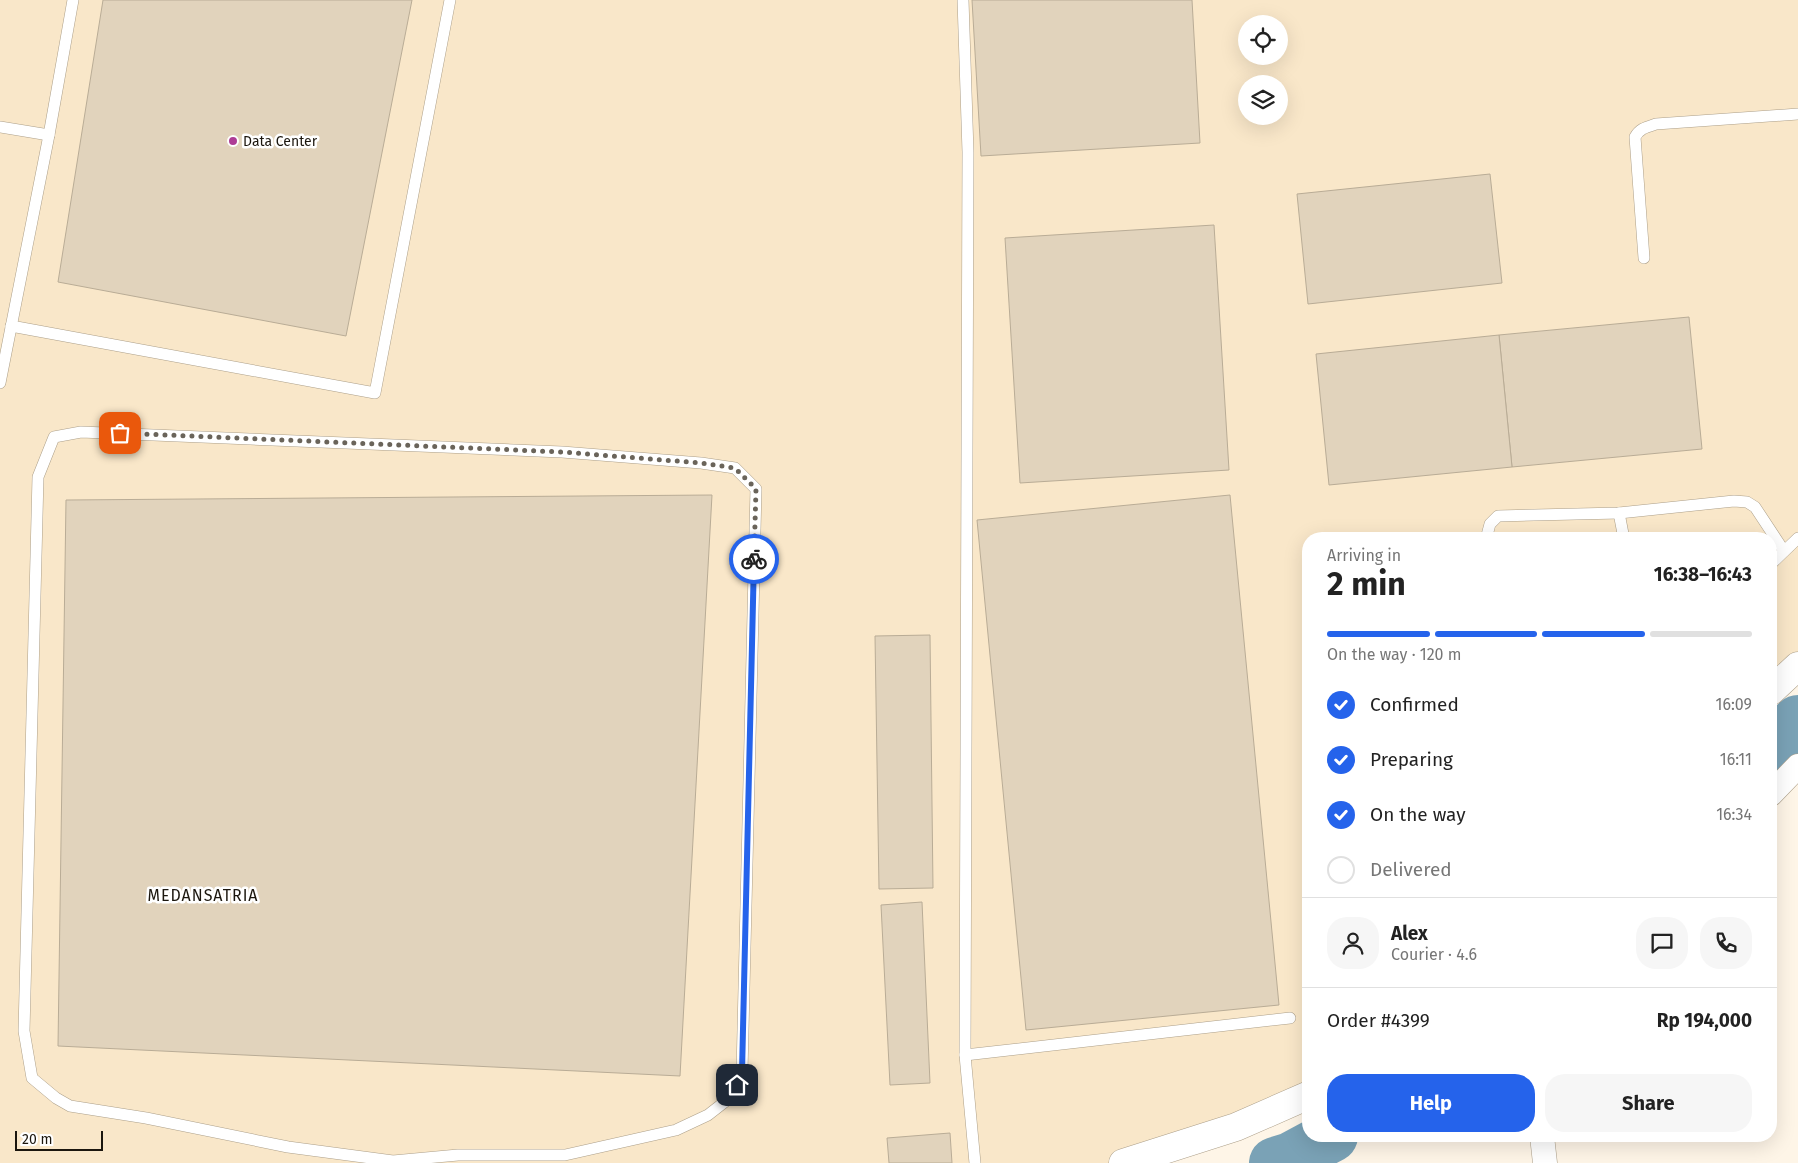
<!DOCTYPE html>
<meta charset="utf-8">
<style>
:root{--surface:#fff;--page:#f6f6f6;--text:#222;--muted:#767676;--line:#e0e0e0;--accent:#2563eb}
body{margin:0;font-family:"Fira Sans",sans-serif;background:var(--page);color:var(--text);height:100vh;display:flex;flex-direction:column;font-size:19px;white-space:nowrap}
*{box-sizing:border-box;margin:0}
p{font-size:16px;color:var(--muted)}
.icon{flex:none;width:28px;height:28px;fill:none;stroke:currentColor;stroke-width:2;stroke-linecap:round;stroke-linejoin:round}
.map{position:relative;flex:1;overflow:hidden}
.sheet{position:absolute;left:1302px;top:532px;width:475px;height:610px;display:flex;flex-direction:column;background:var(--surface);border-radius:20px;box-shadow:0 5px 20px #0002}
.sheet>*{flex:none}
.buttons{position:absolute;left:1238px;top:15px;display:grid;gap:10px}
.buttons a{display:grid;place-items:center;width:50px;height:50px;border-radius:50%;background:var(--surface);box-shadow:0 5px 20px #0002;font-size:25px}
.scale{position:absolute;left:15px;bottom:12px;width:88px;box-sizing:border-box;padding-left:5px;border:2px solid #1b160e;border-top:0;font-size:14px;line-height:18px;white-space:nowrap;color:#1b160e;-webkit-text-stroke:4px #fff;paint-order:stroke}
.pin{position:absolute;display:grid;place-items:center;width:42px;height:42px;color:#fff;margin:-21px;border-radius:10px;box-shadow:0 2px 8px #0006}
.courier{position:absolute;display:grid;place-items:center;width:50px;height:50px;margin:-25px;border:4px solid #2563eb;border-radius:50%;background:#fff;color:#222;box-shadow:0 1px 6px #0007}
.overview em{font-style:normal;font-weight:700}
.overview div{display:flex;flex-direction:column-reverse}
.overview{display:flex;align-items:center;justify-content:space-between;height:85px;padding:0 25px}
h1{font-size:32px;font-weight:700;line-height:38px}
.bar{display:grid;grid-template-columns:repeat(4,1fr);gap:8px 5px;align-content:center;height:60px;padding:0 25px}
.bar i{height:6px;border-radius:4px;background:var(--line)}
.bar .active{background:var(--accent)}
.bar p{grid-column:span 4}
.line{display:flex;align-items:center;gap:12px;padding:0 25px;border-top:1px solid var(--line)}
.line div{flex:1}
.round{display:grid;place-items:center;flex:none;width:52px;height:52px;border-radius:20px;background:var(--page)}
ol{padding:0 25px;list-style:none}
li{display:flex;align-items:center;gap:15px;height:55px}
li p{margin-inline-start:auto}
li .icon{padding:5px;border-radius:50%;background:var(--accent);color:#fff;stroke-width:4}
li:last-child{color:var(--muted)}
li i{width:28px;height:28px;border:2px solid var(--line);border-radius:50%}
.action{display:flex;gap:10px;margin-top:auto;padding:10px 25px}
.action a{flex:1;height:58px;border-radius:20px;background:var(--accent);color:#fff;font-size:20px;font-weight:700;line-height:58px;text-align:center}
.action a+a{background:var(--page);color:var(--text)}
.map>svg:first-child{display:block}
.built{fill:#f9e7c9;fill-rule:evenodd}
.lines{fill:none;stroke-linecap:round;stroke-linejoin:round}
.river{stroke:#7aa2b6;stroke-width:52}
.building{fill:#e1d3bc;stroke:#b9ac96}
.service-casing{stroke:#ac9f89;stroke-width:12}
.minor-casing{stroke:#ac9f89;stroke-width:25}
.tertiary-casing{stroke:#ac9f89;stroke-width:29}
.service{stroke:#fff;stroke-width:11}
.minor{stroke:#fff;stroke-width:24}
.tertiary{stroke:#fff;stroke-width:28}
.done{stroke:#6a645a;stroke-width:5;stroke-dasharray:0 9}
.route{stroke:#2563eb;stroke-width:6}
.poi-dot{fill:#ae3c96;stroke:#fff;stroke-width:2}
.labels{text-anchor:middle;stroke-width:5;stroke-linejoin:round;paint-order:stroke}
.poi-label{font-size:14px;fill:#1b160e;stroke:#fff;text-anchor:start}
.quarter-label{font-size:16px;letter-spacing:1px;fill:#1b160e;stroke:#fff}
</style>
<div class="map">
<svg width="1798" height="1163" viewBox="0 0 1798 1163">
<rect width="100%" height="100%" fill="#fef5e7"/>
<path class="built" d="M0,0h1798v664l-27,25v-150h-462v556l-186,68h-1123zM1246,24h33v32h-33zM1246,84h33v32h-33z"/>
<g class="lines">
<g class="river">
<polyline points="1771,747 1798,721"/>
<polyline points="1275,1163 1291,1158 1332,1136"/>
</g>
</g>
<g class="building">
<polygon points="103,0 412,0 346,336 58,282"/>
<polygon points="972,0 1192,0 1200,143 981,156"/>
<polygon points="1490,174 1502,283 1308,304 1297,194"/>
<polygon points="1214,225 1229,470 1020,483 1005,238"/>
<polygon points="1689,317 1702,449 1512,467 1499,335"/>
<polygon points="1499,335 1512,467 1329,485 1316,354"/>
<polygon points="712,495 680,1076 58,1046 66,500"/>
<polygon points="1230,495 1279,1005 1026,1030 977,520"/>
<polygon points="930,635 933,888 879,889 875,636"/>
<polygon points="922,902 930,1083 890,1085 881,905"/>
<polygon points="950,1133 952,1163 889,1163 887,1138"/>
</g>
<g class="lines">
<defs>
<g id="service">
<polyline points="963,0 968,152 965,1055 975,1163"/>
<polyline points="0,127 49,135"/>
<path d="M1644,258l-9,-121c5,-9 12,-10 21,-13l142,-10"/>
<polyline points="11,326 375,393 450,0"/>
<polyline points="0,383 49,135 73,0"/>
<polygon points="81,432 562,452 701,463 735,468 756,489 742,1072 731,1097 708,1115 676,1130 565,1155 458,1155 393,1161 288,1147 146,1118 70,1106 56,1098 32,1078 24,1031 38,477 54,437"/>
<polyline points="1619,513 1624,539"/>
<polyline points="1486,539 1490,524 1498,516 1619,513 1734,501 1747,502 1755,507 1784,551"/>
<polyline points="1771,564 1798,538"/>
<polyline points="965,1055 1290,1018"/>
</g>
<g id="minor">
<polyline points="1771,794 1798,766"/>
<polyline points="1542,1136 1545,1163"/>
</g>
<g id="tertiary">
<polyline points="1771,691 1798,666"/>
<polyline points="1123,1163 1236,1127 1309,1095"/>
</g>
</defs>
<use href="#service" class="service-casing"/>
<use href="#minor" class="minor-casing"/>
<use href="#tertiary" class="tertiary-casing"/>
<use href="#service" class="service"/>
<use href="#minor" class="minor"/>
<use href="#tertiary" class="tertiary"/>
</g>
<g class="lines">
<polyline class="done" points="120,433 562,452 701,463 735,468 756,489 754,559"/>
<polyline class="route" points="737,1085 742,1072 754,559"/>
</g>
<circle class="poi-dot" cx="233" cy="141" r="5"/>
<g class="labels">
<g class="poi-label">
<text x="243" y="146">Data Center</text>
</g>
<g class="quarter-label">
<text x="203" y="901">MEDANSATRIA</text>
</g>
</g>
</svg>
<div class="buttons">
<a><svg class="icon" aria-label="locate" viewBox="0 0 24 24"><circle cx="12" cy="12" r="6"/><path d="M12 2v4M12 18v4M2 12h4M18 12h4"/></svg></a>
<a><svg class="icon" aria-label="layers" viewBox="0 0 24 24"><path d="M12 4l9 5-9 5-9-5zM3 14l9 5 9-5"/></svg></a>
</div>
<div class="scale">20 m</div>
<div class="pin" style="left:120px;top:433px;background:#ea580c"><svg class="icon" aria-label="bag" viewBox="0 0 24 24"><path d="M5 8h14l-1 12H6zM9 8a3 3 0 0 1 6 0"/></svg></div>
<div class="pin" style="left:737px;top:1085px;background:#1f2937"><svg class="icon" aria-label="home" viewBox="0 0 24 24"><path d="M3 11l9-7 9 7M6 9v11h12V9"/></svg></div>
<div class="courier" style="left:754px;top:559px"><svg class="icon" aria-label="bike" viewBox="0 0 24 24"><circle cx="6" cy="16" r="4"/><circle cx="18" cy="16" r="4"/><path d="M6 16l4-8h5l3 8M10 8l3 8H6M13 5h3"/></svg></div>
<section class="sheet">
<div class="overview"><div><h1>2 min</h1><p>Arriving in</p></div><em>16:38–16:43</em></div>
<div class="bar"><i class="active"></i><i class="active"></i><i class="active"></i><i></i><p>On the way · 120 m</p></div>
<ol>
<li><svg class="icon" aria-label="check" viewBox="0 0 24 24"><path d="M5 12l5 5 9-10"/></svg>Confirmed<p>16:09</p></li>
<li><svg class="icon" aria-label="check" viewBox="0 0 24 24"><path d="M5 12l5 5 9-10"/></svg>Preparing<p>16:11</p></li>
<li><svg class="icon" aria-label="check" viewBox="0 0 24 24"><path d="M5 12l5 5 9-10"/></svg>On the way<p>16:34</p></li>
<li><i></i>Delivered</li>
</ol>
<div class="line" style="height:90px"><a class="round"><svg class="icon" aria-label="person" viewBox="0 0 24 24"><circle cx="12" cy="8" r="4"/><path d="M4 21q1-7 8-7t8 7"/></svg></a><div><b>Alex</b><p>Courier · 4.6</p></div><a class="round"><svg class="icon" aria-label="chat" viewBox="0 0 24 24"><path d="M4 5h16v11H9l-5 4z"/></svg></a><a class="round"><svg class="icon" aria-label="phone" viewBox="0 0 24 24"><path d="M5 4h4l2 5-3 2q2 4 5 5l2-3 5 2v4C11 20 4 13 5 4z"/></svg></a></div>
<div class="line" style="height:65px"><div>Order #4399</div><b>Rp 194,000</b></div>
<div class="action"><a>Help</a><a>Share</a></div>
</section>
</div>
